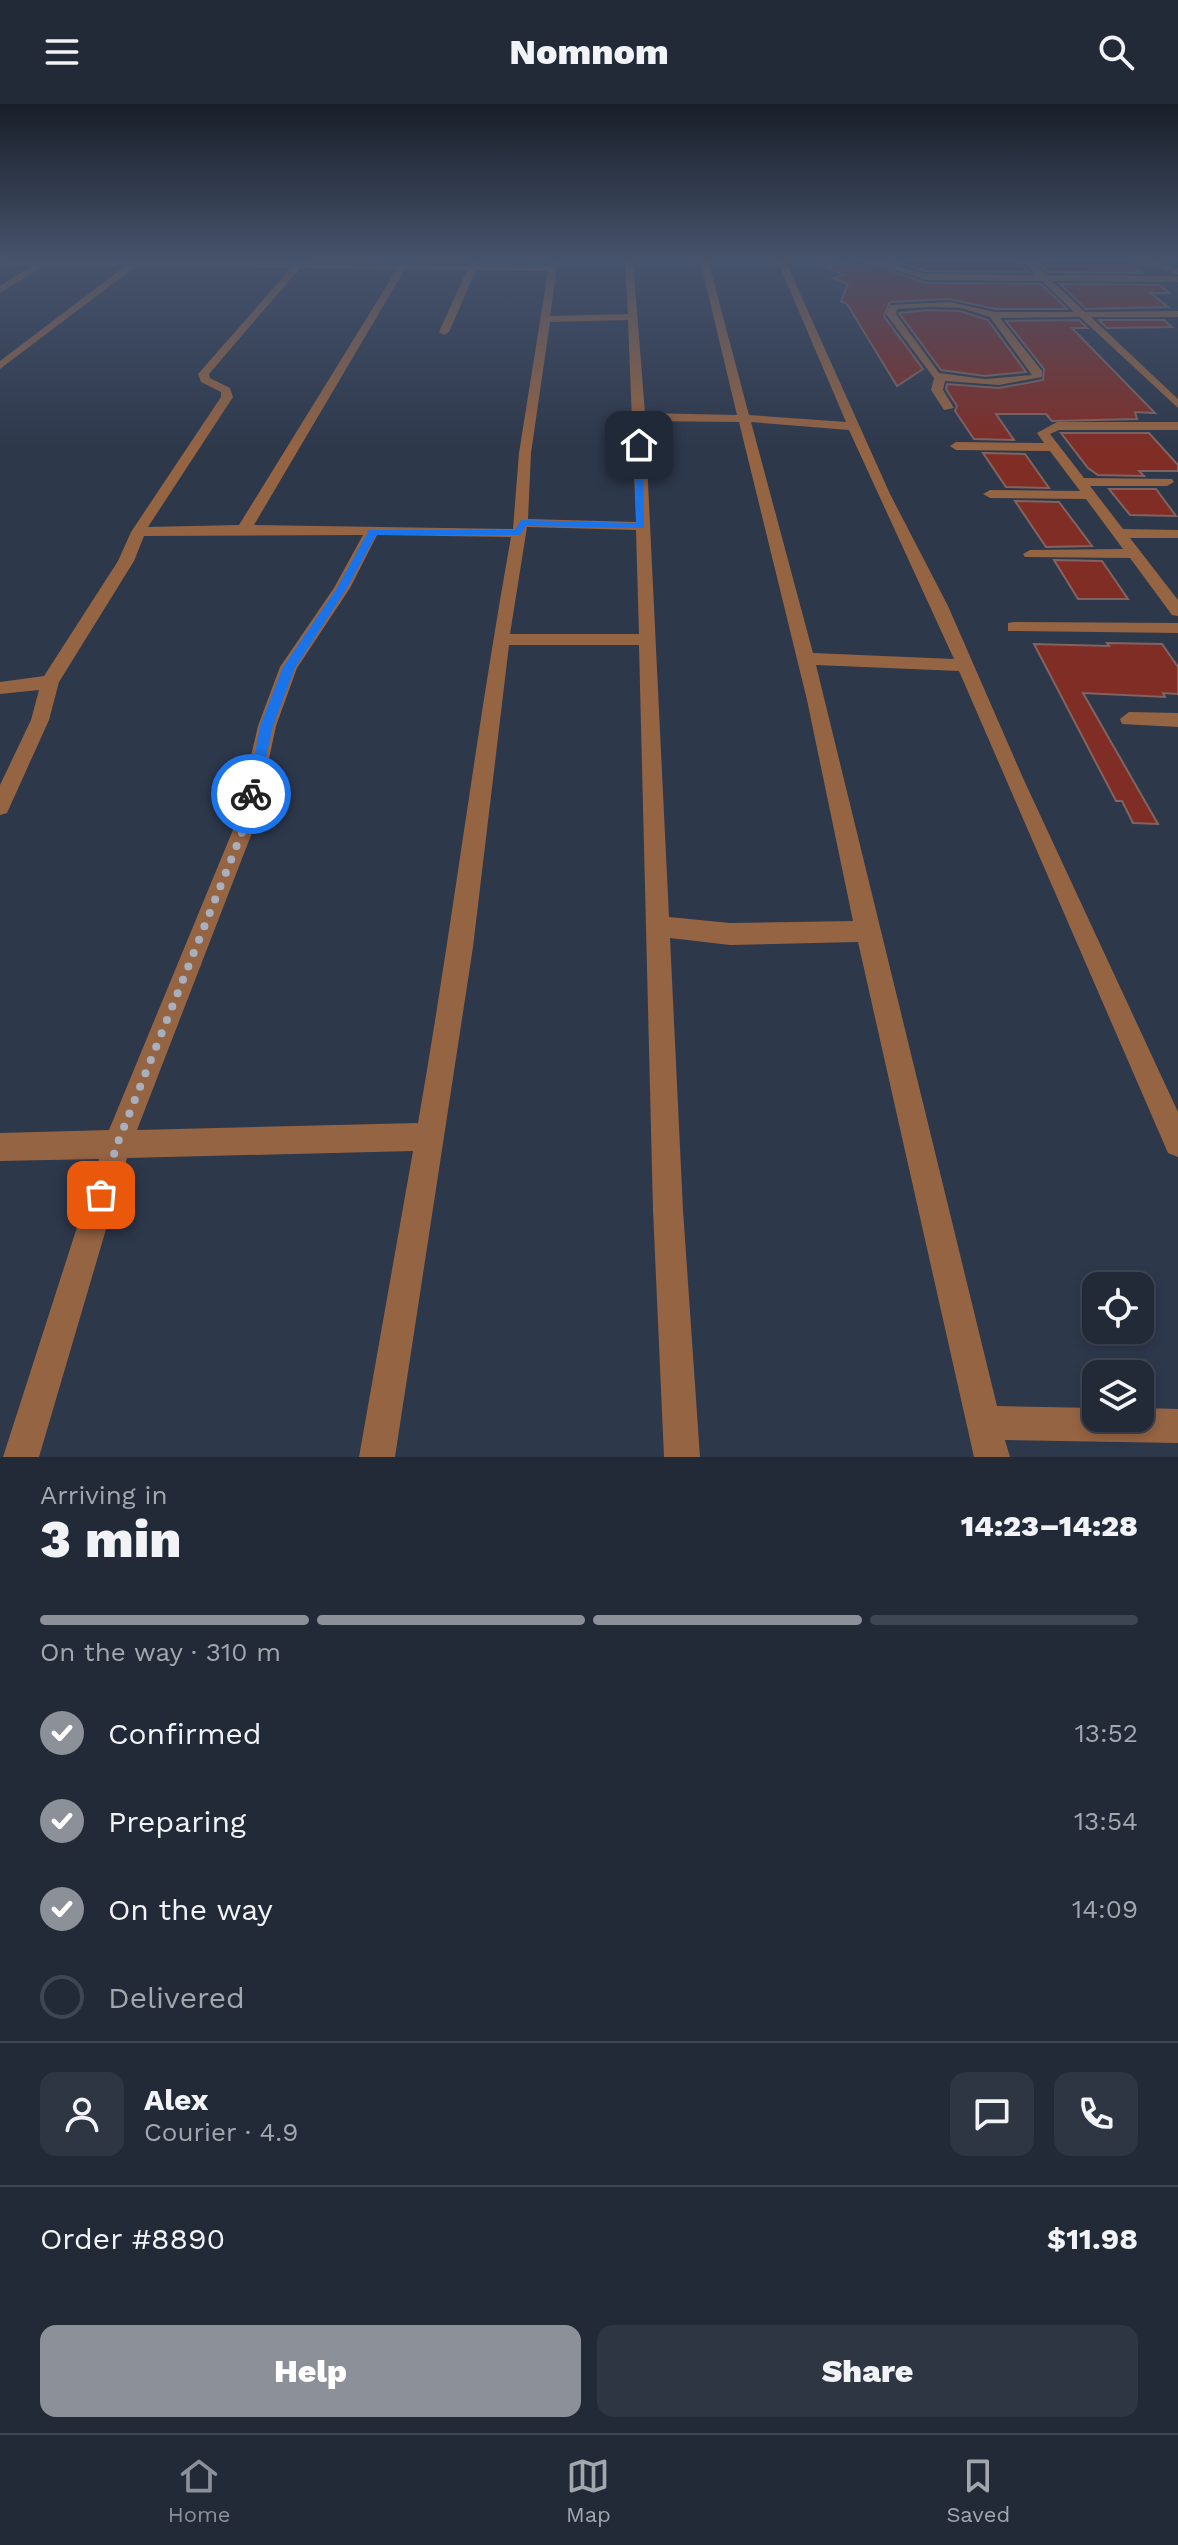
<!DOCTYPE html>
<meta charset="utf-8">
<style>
:root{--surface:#222a38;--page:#2e3643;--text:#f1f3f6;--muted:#a2a7ae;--line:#3f4653;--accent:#8c9099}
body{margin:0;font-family:"Work Sans",sans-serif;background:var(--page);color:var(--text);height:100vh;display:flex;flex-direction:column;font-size:30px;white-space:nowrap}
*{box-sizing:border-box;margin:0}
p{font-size:26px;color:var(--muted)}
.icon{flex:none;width:44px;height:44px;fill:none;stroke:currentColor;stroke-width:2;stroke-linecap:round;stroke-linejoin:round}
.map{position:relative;height:1353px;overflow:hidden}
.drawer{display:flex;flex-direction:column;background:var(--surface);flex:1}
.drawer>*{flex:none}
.buttons{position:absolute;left:1082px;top:1168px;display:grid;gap:16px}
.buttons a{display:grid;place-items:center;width:72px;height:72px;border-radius:16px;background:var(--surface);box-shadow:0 4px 12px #0003,0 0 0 2px var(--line);font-size:40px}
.pin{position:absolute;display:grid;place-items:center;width:68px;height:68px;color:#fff;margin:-34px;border-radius:16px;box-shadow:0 4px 12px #0006}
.courier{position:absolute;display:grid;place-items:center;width:80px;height:80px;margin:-40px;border:6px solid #1a73e8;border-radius:50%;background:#fff;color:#222;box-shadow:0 2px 10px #0007}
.head em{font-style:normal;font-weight:800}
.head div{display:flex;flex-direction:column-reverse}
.head{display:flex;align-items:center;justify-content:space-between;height:136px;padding:0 40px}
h1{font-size:52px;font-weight:800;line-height:60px}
.bar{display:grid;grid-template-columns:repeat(4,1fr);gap:12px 8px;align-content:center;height:96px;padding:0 40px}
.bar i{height:10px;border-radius:6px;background:var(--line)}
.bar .current{background:var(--accent)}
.bar p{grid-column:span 4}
.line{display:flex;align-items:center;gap:20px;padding:0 40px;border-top:2px solid var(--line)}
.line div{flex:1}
.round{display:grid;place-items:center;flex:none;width:84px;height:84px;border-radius:16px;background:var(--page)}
ol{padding:0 40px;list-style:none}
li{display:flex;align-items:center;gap:24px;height:88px}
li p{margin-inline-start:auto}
li .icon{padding:8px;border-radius:50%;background:var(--accent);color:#fff;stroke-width:4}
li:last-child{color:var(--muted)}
li i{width:44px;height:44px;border:4px solid var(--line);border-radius:50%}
.cta{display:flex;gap:16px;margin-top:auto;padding:16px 40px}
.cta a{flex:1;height:92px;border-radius:16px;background:var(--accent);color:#fff;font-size:32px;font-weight:800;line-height:92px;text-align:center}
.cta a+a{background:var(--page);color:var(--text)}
header{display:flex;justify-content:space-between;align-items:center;height:104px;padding:0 40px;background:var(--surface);font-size:36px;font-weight:800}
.menu{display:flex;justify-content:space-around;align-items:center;height:112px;border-top:2px solid var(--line);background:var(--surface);font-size:22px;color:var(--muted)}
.menu a{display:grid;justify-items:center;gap:4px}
.menu .current{color:var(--accent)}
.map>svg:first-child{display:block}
.building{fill:#802d26;stroke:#816460;stroke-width:2}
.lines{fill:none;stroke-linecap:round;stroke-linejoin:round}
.minor{fill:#956443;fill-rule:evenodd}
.route{fill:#1a73e8}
.done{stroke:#a8b0bf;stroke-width:8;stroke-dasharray:0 14.4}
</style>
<header><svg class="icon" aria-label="menu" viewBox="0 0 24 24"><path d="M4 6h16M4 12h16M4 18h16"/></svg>Nomnom<svg class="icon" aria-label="search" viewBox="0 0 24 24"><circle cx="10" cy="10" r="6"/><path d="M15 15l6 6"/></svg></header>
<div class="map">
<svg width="1178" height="1353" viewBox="0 0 1178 1353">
<rect width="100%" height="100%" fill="#2d384b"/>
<g class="building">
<polygon points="861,156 926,179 1041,180 1067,205 995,205 950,195 890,198 884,212 923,265 897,282 847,200 841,197 848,180 833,174 845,171 825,163"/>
<polygon points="886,156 1018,156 1029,168 926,167"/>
<polygon points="1033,156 1124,156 1142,169 1047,168"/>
<polygon points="1060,180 1159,181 1170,189 1151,189 1168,203 1086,205"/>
<polygon points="928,206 960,207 988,216 1026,268 985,272 941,266 899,209"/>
<polygon points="1079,216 1087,224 1072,224 1155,309 1135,308 1137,315 1052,317 1046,310 996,310 1014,336 974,335 955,307 957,302 946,285 947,280 999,284 1043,276 1044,265 1006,217"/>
<polygon points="1099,216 1164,216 1172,223 1107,224"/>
<polygon points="1061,329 1149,329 1178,361 1178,367 1139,367 1144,372 1098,371 1088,364"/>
<polygon points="983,349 1025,350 1049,384 1006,383"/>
<polygon points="1109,385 1156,385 1176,412 1130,411"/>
<polygon points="1015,397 1059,398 1092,442 1046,443"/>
<polygon points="1054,456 1102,457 1128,495 1078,495"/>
<polygon points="1107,539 1162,540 1178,563 1178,590 1163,589 1165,593 1083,589 1158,720 1133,719 1122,697 1116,697 1034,540 1109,542"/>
</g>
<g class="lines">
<g class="minor">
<path d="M1,156l295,3 11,-3 -2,3 165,2 2,-5h8l-2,5h71l1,-5h8l-8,56 78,-2 -3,-54h8l12,153 92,2 -37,-155h8l41,155 97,7 -69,-162h8l105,234 58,112 75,172 155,334v45l-10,-4 -209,-482 -143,-6 181,741 99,2v10h44v-10l38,1v34l-173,-3 5,17h-36l-116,-515 -128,3 -60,-7 13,272 17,247h-36l-11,-247 -14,-565h-130l-36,302 -78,510h-36l54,-306 -286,7 -88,299h-36l96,-298 -99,2v-28l109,-3 126,-305 23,-99 22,-59 54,-79 29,-53 -219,1 -10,25 -75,121 -10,38 -42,93 -7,2v-30l31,-65 8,-30 -39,4v-12l44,-6 74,-115 13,-29 90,-135v-5l-20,-10 -3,-8 93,-106 -156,-1 -135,102v-8l124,-94 -80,-1 -44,27v-7l32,-20h-15zM300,164l97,1 -158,256 -91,2 85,-130 -3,-9 -20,-10 -1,-4zM405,165l62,1 -28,62 5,3 5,-3 27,-62 72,1 -29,182 -6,76 -259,-4zM628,216l8,202 -108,-3 3,-66 19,-131zM645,317l94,1 68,278 46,221 -123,2 -61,-6zM751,318l98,8 105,229 -141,-6zM527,423l109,3 3,104h-129zM377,431l134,2c-35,195 -59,391 -93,586l-281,7 118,-305 21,-99 21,-58 53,-80z"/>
<path d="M864,156h12l50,14 110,1 -15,-15h8l17,15 132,1v6l-126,-1 33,31 93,-1v6h-87l87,82v9l-98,-91 -80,1 42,53v6l-43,8 -54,-4 -2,9 11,18 -10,2 -13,-20 3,-12 -48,-64 4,-9 60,-3 45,10h79l-32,-31 -116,-1zM928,203l33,1 29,9 42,58 -47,4 -46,-6 -43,-59 1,-5z"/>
<polygon points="1141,156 1152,156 1178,165 1178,171"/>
<polygon points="1057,318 1178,318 1178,326 1059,326 1050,330 1084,374 1172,375 1174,378 1167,382 1090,382 1123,425 1178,426 1178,434 1130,434 1178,496 1178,512 1172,511 1130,454 1025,453 1023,450 1030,446 1123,445 1086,395 990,394 983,390 990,386 1080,387 1050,347 956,346 950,342 956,338 1044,339 1037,329"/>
<polygon points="1014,518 1178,519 1178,529 1008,527 1008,519"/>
<polygon points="1129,608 1178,609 1178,623 1122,620 1120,615"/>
</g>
</g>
<linearGradient id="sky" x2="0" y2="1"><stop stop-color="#191f29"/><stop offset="0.45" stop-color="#46536c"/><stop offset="1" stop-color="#46536c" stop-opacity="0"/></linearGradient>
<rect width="1178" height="345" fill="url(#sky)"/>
<polygon class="route" points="639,339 643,341 644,424 526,422 520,431 376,431 347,484 295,564 273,622 258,690 251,695 247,694 260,622 283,563 337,484 369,426 515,426 521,416 636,419 635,341"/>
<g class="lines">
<polyline class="done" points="101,1091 118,1038 245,721 251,690"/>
</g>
</svg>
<div class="buttons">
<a><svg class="icon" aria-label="locate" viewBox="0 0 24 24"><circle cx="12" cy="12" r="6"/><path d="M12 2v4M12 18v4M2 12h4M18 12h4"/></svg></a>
<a><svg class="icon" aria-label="layers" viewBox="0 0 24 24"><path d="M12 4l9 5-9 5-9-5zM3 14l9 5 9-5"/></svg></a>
</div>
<div class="pin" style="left:101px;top:1091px;background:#ea580c"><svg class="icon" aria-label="bag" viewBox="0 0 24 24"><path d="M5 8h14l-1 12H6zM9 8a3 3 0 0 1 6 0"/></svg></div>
<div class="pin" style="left:639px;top:341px;background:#1f2937"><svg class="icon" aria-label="home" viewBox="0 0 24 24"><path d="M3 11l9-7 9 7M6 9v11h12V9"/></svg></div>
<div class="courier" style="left:251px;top:690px"><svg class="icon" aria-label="bike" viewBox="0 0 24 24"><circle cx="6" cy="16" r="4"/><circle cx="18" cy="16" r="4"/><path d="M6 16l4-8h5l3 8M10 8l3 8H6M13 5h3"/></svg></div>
</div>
<section class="drawer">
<div class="head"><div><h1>3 min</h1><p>Arriving in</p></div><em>14:23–14:28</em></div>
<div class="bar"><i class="current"></i><i class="current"></i><i class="current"></i><i></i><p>On the way · 310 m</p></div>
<ol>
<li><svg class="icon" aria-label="check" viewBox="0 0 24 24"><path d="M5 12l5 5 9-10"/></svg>Confirmed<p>13:52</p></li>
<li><svg class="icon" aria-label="check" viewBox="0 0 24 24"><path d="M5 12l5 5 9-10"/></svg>Preparing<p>13:54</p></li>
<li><svg class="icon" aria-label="check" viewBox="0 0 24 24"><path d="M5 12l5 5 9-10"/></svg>On the way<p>14:09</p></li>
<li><i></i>Delivered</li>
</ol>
<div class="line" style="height:144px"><a class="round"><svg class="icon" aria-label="person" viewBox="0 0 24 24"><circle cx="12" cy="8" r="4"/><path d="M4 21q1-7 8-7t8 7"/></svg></a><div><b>Alex</b><p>Courier · 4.9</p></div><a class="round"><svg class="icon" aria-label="chat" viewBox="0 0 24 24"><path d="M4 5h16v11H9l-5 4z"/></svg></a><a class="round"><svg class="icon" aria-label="phone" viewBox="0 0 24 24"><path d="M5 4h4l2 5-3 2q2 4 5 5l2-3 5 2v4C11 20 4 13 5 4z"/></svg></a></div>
<div class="line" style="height:104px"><div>Order #8890</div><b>$11.98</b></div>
<div class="cta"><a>Help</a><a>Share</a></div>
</section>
<nav class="menu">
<a class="current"><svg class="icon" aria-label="home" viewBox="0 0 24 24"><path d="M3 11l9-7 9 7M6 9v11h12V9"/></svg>Home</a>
<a><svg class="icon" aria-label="map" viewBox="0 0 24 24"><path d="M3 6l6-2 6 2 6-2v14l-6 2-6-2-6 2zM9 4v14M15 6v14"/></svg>Map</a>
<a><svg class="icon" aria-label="saved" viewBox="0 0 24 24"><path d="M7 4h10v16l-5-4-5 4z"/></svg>Saved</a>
</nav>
